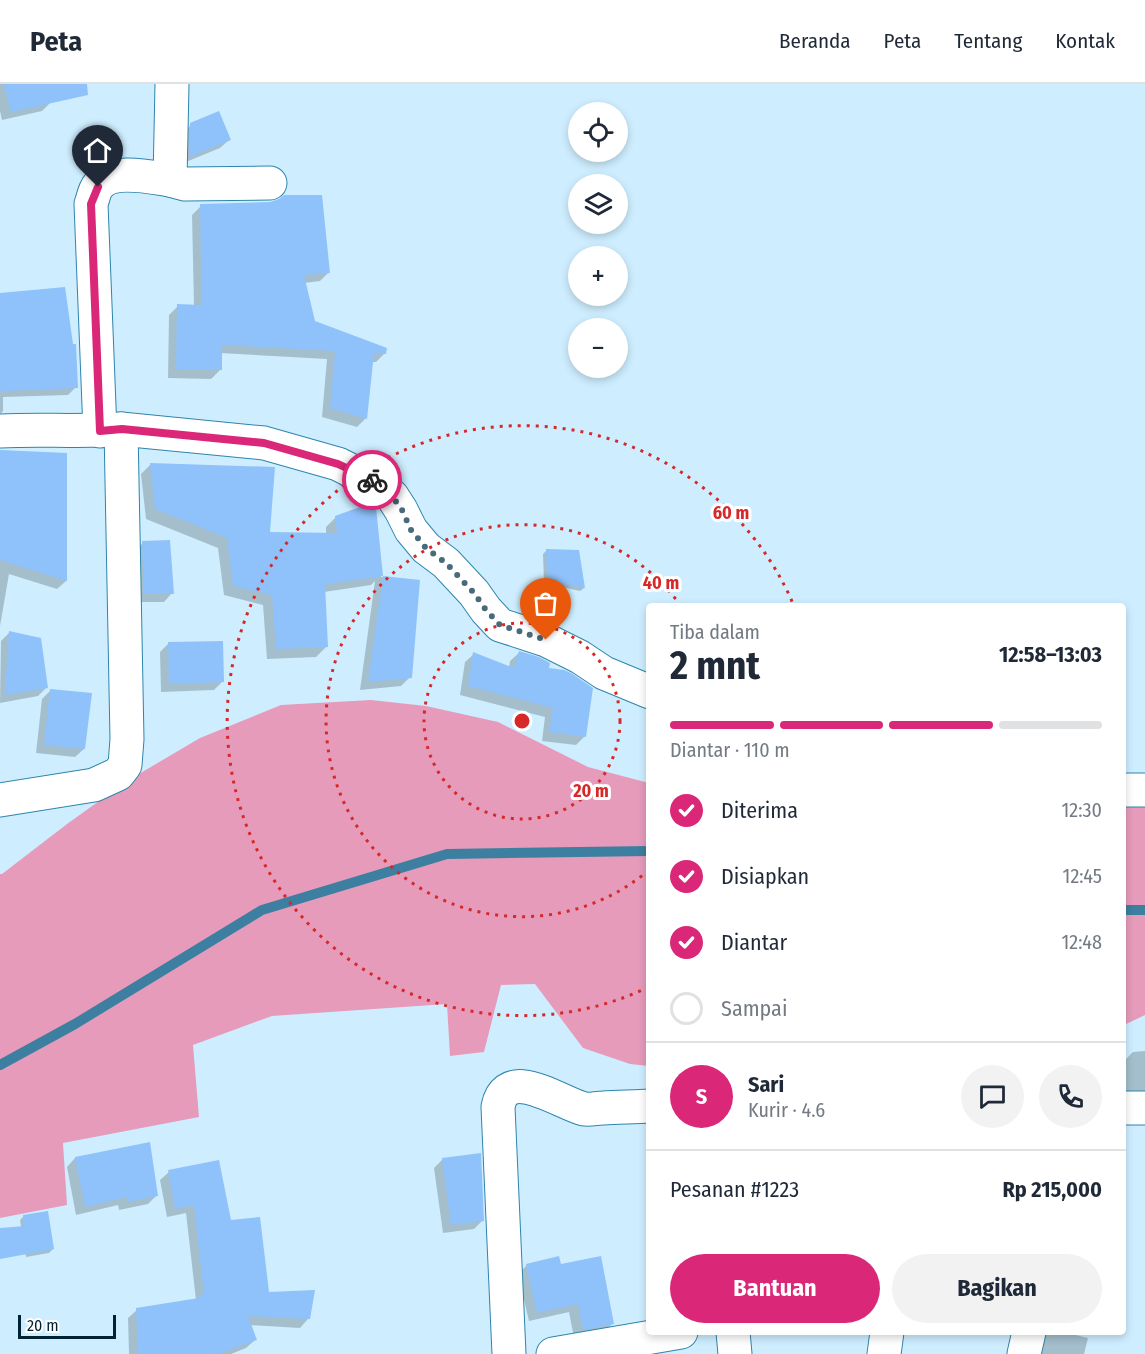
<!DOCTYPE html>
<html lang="id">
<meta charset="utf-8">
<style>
:root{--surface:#fff;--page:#f2f2f3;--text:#1f2937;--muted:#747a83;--line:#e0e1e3;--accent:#db2777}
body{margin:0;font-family:"Fira Sans Condensed",sans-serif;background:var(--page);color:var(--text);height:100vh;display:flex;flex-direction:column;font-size:22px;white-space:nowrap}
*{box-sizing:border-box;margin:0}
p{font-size:20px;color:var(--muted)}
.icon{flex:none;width:33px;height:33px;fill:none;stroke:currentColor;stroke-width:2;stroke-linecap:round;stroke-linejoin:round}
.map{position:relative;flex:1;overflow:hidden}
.sheet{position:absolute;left:646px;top:519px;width:480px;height:732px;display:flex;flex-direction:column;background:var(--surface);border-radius:6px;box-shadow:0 3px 9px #0003}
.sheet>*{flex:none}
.buttons{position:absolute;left:568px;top:18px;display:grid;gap:12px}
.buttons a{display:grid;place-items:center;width:60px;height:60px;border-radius:50%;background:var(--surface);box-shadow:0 3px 9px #0003;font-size:30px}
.scale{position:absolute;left:18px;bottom:15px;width:98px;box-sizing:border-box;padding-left:6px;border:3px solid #002334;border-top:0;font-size:16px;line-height:21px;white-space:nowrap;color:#002334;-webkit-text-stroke:4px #fff;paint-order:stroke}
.pin{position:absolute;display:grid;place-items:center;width:51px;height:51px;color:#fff;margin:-62px -26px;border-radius:50% 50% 50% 0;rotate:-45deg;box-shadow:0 0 6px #0007}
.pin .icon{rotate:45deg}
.courier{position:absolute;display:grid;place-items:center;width:60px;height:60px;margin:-30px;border:4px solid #db2777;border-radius:50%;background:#fff;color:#222;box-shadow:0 2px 8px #0007}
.overview em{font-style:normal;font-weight:700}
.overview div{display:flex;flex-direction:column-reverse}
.overview{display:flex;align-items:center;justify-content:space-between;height:102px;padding:0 24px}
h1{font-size:39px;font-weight:700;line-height:45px}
.bar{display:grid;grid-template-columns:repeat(4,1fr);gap:9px 6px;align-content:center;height:72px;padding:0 24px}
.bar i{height:8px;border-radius:4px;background:var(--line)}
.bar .current{background:var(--accent)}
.bar p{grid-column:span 4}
.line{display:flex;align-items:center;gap:15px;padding:0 24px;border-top:2px solid var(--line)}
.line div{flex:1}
.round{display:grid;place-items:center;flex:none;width:63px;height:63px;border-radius:32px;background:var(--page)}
ol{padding:0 24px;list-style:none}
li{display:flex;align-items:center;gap:18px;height:66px}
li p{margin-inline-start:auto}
li .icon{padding:6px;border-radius:50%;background:var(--accent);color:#fff;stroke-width:4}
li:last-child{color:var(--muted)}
li i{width:33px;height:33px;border:3px solid var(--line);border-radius:50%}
.primary-button{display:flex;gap:12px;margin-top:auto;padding:12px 24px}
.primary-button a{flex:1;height:69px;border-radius:36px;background:var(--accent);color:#fff;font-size:24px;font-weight:700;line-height:69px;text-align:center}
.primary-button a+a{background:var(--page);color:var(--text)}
header{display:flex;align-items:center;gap:36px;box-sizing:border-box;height:84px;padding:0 30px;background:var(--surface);border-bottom:2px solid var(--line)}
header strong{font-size:28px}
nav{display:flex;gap:33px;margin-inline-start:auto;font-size:21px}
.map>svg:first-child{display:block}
.forest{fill:#e69bbb}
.shadow{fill:#0003}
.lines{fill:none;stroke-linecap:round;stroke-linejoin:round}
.stream{stroke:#3c7fa0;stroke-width:10}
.building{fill:#8fc1fb}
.minor-casing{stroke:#2d85ad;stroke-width:35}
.minor{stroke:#fff;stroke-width:33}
.done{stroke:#486a7b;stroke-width:6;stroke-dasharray:0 10.8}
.route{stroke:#db2777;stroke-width:8}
.ring{fill:none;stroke:#d62828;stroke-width:3;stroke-dasharray:3 6}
.centre{fill:#d62828;stroke:#fff;stroke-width:3}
.ring-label{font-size:18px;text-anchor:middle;font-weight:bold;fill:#d62828;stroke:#fff;stroke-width:6;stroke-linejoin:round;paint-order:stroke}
</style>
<header>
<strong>Peta</strong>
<nav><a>Beranda</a><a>Peta</a><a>Tentang</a><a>Kontak</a></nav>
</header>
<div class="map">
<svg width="1145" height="1270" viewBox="0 0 1145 1270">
<rect width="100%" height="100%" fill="#ceeeff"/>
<g class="forest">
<polygon points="371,616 426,622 498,638 588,683 649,699 649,982 630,980 583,964 535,900 501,901 484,968 450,972 447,920 272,932 193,961 199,1033 63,1059 67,1121 0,1134 0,790 2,790 67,740 127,697 200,654 281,621"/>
<polygon points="1124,722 1145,722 1145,931 1124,941"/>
</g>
<g class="shadow">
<polygon points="0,0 46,0 50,19 42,27 2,36 0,27"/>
<polygon points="191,41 229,56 220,64 181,80 182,50"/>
<polygon points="201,122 328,189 320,197 304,199 313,238 385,269 376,278 372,278 365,335 357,343 322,333 327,275 220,269 220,286 211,295 168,294 169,231 178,222 194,222 192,131"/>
<polygon points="0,210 76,303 68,311 3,313 3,327 0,330"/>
<polygon points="0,367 65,370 66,497 57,505 9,490 0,542"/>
<polygon points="151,380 268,450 326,451 326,443 336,433 374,424 381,493 418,498 410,593 401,602 360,606 375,497 371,501 324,508 326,563 316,573 267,575 263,521 224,511 218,464 146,435 141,390"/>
<polygon points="143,459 172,509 164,518 136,518 134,467"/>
<polygon points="547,466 584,504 580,507 544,499 543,470"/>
<polygon points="10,548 47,603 38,612 0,619 1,557"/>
<polygon points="168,560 223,597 214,606 161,608 160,568"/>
<polygon points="519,569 547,585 584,653 576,661 542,657 545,633 460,611 465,578 474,570 509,584 510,577"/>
<polygon points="51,606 84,665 75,673 36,669 42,615"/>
<polygon points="1145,967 1145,1013 1124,1011 1124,977 1133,968"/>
<polygon points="75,1074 156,1112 148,1120 119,1126 118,1121 76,1131 67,1083"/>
<polygon points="443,1075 483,1136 474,1145 443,1149 434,1084"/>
<polygon points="169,1088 268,1210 308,1235 300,1244 249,1241 255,1256 246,1264 231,1270 129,1270 128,1234 137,1226 196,1216 186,1129 167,1133 160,1096"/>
<polygon points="24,1132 53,1165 49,1169 26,1173 20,1136"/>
<polygon points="527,1181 560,1181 613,1239 604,1248 574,1254 569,1228 529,1237 518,1190"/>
<polygon points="1043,1248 1063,1248 1088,1254 1084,1270 1037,1270"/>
</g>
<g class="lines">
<g class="stream">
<polyline points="1124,826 1145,826"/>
<polyline points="0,981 75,940 262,826 447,770 650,767"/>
</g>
</g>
<g class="building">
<polygon points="4,0 87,0 88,11 11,28"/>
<polygon points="219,27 231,56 189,73 190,39"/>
<polygon points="284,111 322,111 330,189 304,191 315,237 387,264 386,270 374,269 367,335 330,324 335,267 222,261 222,286 176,286 177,220 202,221 200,120 270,118 279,115"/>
<polygon points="65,203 73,260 76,260 78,304 0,307 0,209"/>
<polygon points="0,366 67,369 67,497 0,476"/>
<polygon points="150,379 275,383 270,448 337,449 335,432 371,419 376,423 383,492 325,500 328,563 276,565 272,511 233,502 227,454 155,425"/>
<polygon points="170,456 174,510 144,510 142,457"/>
<polygon points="546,465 579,466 585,504 547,496"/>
<polygon points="383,492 420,496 412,594 368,598"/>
<polygon points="9,547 41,554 48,604 5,611"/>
<polygon points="223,557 224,598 169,600 168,558"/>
<polygon points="519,567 539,573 550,579 549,584 564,586 571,589 593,604 586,653 549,648 553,624 468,602 473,568 514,584"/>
<polygon points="50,605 92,609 85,665 44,661"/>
<polygon points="150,1058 158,1112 127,1118 127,1113 85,1123 75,1073"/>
<polygon points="481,1069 484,1137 451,1141 442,1074"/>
<polygon points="219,1076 231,1136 260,1133 269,1208 315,1206 310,1235 248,1232 257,1256 218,1270 138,1270 136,1224 199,1214 199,1211 204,1210 194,1121 175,1125 168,1086"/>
<polygon points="48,1127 54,1165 0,1175 0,1144 25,1142 23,1131"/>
<polygon points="559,1172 561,1180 601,1172 614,1240 583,1246 578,1220 537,1229 526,1180"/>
</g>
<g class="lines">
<defs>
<g id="minor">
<polyline points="172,0 170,96 185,100 270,99"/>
<path d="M0,347c40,-2 81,1 121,-2l143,14 74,21 36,18 18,14 9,14 10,20 15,18 20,15 28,30 12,17 14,15 46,15 34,17 24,16 46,19"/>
<path d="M100,347l-9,-227c2,-5 3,-13 7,-18 13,-18 52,-9 72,-6"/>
<polyline points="1124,706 1145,706"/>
<polyline points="0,716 94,701 118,690 125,681 127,655 121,345"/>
<polyline points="1124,1024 1145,1024"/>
<polyline points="733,1248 735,1270"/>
<path d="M509,1270l-11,-247c8,-44 62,-4 86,2 6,1 13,-1 19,-1 15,-1 31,-1 47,-2"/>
<polyline points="553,1270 681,1248"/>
<polyline points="884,1270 887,1248"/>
<polyline points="1024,1270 1029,1248"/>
</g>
</defs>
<use href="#minor" class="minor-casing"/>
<use href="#minor" class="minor"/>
</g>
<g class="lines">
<polyline class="done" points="372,396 392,412 402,426 411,446 426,464 446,479 474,509 486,526 500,541 546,556"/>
<polyline class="route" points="98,103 91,120 100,347 122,345 264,359 338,380 372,396"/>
</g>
<g class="ring">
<circle cx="522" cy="637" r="98"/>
<path d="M649 786A196 196 0 1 1 681 522"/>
<path d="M649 903A295 295 0 1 1 794 522"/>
</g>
<circle cx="522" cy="637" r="9" class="centre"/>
<g class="ring-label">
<text x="731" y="435">60 m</text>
<text x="661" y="505">40 m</text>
<text x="591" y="713">20 m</text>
</g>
</svg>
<div class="buttons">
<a><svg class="icon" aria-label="locate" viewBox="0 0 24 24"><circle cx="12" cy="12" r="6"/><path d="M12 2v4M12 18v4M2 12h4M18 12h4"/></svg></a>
<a><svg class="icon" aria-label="layers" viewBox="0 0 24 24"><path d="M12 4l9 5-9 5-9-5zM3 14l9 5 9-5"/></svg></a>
<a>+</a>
<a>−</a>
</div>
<div class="scale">20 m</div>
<div class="pin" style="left:546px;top:556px;background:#ea580c"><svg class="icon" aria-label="bag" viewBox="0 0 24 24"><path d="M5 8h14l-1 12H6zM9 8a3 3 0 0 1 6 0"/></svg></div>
<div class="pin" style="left:98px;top:103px;background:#1f2937"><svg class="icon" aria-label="home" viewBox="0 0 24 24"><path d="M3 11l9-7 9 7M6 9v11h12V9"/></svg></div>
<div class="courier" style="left:372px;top:396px"><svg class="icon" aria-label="bike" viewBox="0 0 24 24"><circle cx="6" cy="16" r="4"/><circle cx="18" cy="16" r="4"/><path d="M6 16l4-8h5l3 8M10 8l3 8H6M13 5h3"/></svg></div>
<section class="sheet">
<div class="overview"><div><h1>2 mnt</h1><p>Tiba dalam</p></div><em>12:58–13:03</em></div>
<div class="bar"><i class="current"></i><i class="current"></i><i class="current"></i><i></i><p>Diantar · 110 m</p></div>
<ol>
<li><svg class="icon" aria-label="check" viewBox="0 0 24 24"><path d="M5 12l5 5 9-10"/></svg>Diterima<p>12:30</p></li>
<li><svg class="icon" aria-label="check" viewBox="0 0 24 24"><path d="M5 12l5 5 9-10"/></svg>Disiapkan<p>12:45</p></li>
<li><svg class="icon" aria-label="check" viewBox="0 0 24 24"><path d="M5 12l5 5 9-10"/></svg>Diantar<p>12:48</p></li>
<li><i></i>Sampai</li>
</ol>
<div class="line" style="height:108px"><b class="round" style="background:var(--accent);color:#fff">S</b><div><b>Sari</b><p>Kurir · 4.6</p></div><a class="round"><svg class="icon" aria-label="chat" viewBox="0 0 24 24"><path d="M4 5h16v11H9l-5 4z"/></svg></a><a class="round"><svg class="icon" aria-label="phone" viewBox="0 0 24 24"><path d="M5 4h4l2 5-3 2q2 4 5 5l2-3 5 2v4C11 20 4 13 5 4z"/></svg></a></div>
<div class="line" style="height:78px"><div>Pesanan #1223</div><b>Rp 215,000</b></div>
<div class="primary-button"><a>Bantuan</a><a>Bagikan</a></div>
</section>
</div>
